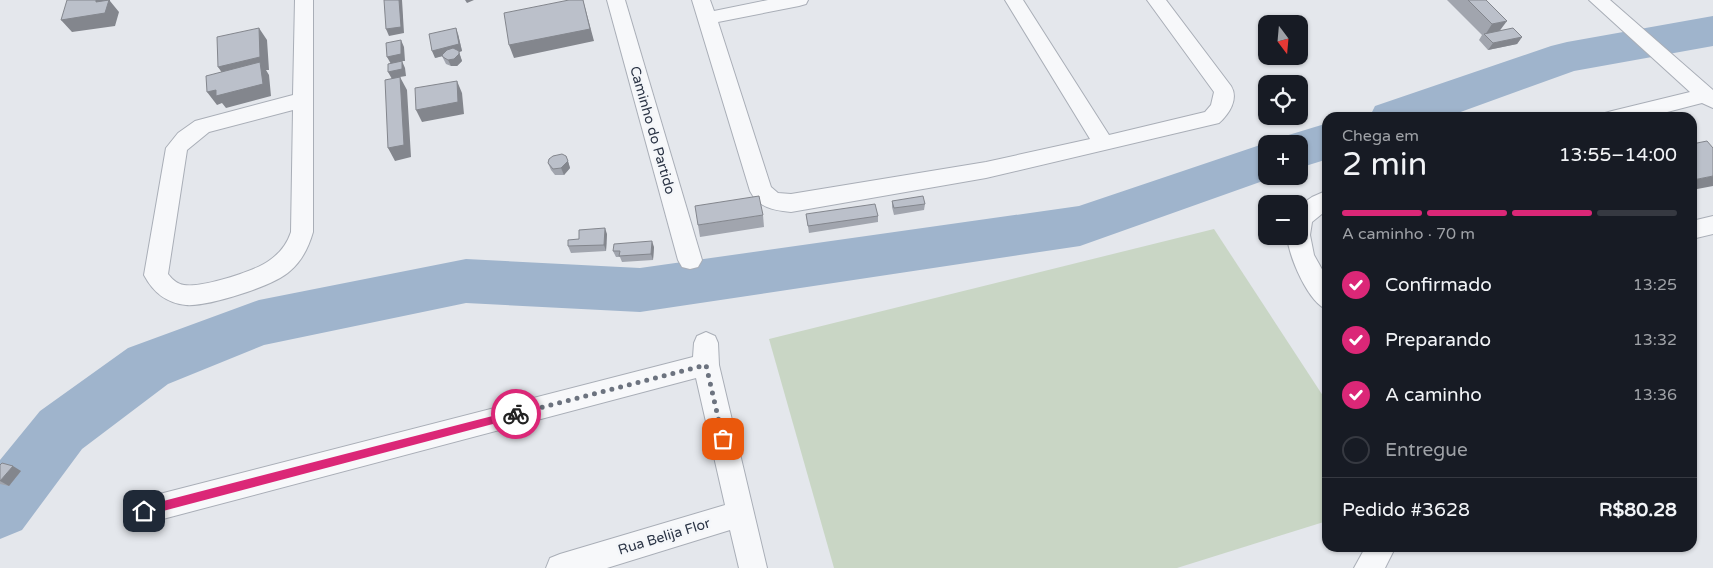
<!DOCTYPE html>
<html lang="pt">
<meta charset="utf-8">
<style>
:root{--surface:#171b24;--page:#242831;--text:#f1f3f6;--muted:#9ea1a6;--line:#363941;--accent:#db2777}
body{margin:0;font-family:"Varela Round",sans-serif;background:var(--page);color:var(--text);height:100vh;display:flex;flex-direction:column;font-size:19px;white-space:nowrap}
*{box-sizing:border-box;margin:0}
p{font-size:16px;color:var(--muted)}
.icon{flex:none;width:28px;height:28px;fill:none;stroke:currentColor;stroke-width:2;stroke-linecap:round;stroke-linejoin:round}
.map{position:relative;flex:1;overflow:hidden}
.details{position:absolute;left:1322px;top:112px;width:375px;height:440px;display:flex;flex-direction:column;background:var(--surface);border-radius:15px;box-shadow:0 1px 4px #0004}
.details>*{flex:none}
.needle{width:32px;rotate:164deg}
.tools{position:absolute;left:1258px;top:15px;display:grid;gap:10px}
.tools a{display:grid;place-items:center;width:50px;height:50px;border-radius:10px;background:var(--surface);box-shadow:0 1px 4px #0004;font-size:25px}
.pin{position:absolute;display:grid;place-items:center;width:42px;height:42px;color:#fff;margin:-21px;border-radius:10px;box-shadow:0 2px 8px #0006}
.courier{position:absolute;display:grid;place-items:center;width:50px;height:50px;margin:-25px;border:4px solid #db2777;border-radius:50%;background:#fff;color:#222;box-shadow:0 1px 6px #0007}
.overview em{font-style:normal;font-weight:600}
.overview div{display:flex;flex-direction:column-reverse}
.overview{display:flex;align-items:center;justify-content:space-between;height:85px;padding:0 20px}
h1{font-size:32px;font-weight:600;line-height:38px}
.bar{display:grid;grid-template-columns:repeat(4,1fr);gap:8px 5px;align-content:center;height:60px;padding:0 20px}
.bar i{height:6px;border-radius:4px;background:var(--line)}
.bar .active{background:var(--accent)}
.bar p{grid-column:span 4}
.line{display:flex;align-items:center;gap:12px;padding:0 20px;border-top:1px solid var(--line)}
.line div{flex:1}
ol{padding:0 20px;list-style:none}
li{display:flex;align-items:center;gap:15px;height:55px}
li p{margin-inline-start:auto}
li .icon{padding:5px;border-radius:50%;background:var(--accent);color:#fff;stroke-width:4}
li:last-child{color:var(--muted)}
li i{width:28px;height:28px;border:2px solid var(--line);border-radius:50%}
.map>svg:first-child{display:block}
.green{fill:#c9d6c5}
.lines{fill:none;stroke-linecap:round;stroke-linejoin:round}
.river{fill:#9fb4cc;fill-rule:evenodd}
.street-casing{stroke:#a9aeb7;stroke-width:2}
.street{fill:#f7f8fa;fill-rule:evenodd}
.wall{fill:#a1a5ae}
.shaded-wall{fill:#83868d}
.building{fill:#bbc0ca;stroke:#83868d}
.route{fill:#db2777}
.done{stroke:#6c737f;stroke-width:5;stroke-dasharray:0 9}
.labels{text-anchor:middle;stroke-width:5;stroke-linejoin:round;paint-order:stroke}
.street-label{font-size:14px;fill:#2b3445;stroke:#f4f6f9}
</style>
<div class="map">
<svg width="1713" height="568" viewBox="0 0 1713 568">
<rect width="100%" height="100%" fill="#e4e7ec"/>
<polygon class="green" points="1214,229 1327,402 1327,521 1177,568 834,568 769,339"/>
<g class="lines">
<g class="river">
<polygon points="1713,16 1713,46 1574,71 1444,118 1369,118 1375,106 1551,46 1567,42"/>
<polygon points="1328,123 1328,159 1299,168 1299,144 1278,144 1282,137"/>
<polygon points="1266,143 1269,144 1266,144 1266,176 1277,176 1080,246 640,312 466,303 264,345 168,384 82,449 22,530 0,539 0,460 40,411 128,348 259,300 466,259 640,268 1079,206"/>
</g>
<defs>
<g id="street">
<path d="M295,0h18v232c-4,14 -11,29 -23,39 -16,15 -82,36 -104,34 -20,-2 -33,-13 -42,-30l22,-127 12,-15 17,-12 98,-26zM293,110l-2,122c-4,12 -11,21 -21,28 -14,11 -68,28 -86,25 -7,-1 -12,-6 -16,-11l19,-124 22,-18z"/>
<polygon points="607,0 625,0 702,260 698,267 690,269 682,267 678,260"/>
<path d="M692,0h18l4,11 54,-11h40l-2,4 -7,2 -81,16 53,165 7,6 13,1 195,-32 104,-23 -85,-139h18l86,135 96,-23 6,-7 3,-13 -67,-92h19l65,86c8,13 -2,28 -12,37l-233,55 -195,34c-18,-2 -32,-4 -41,-21z"/>
<polygon points="1589,0 1610,0 1713,90 1713,108 1702,103 1644,118 1602,118 1605,113 1612,111 1690,92"/>
<path d="M1328,190v19l-16,13 -2,13 4,20 14,25v30c-20,-7 -39,-53 -41,-74h12v-30l13,-9z"/>
<polygon points="1713,216 1713,234 1692,239 1692,221"/>
<polygon points="706,332 715,336 718,343 719,365 767,568 739,568 730,530 607,568 546,568 550,558 560,554 725,505 696,378 144,524 134,520 130,511 134,502 144,498 693,357 694,343 697,336"/>
<polygon points="1365,548 1395,548 1385,568 1354,568"/>
</g>
</defs>
<use href="#street" class="street-casing"/>
<use href="#street" class="street"/>
</g>
<g class="wall">
<polygon points="1447,0 1486,0 1500,31 1522,37 1517,44 1488,50 1479,40 1482,35"/>
<polygon points="458,34 462,51 459,52 462,61 457,66 451,66 446,64 442,56 435,58"/>
<polygon points="566,156 570,168 564,175 555,175 551,170 548,163"/>
<polygon points="892,201 925,204 924,210 894,215 892,207"/>
<polygon points="806,214 878,216 878,222 809,233"/>
<polygon points="763,215 764,227 700,237 698,225"/>
<polygon points="607,234 606,251 571,253 568,246 579,239"/>
<polygon points="654,247 653,260 622,262 620,257 616,257 613,251"/>
<polygon points="0,465 21,471 9,486 0,484"/>
</g>
<g class="shaded-wall">
<polygon points="96,0 110,0 110,1 119,12 115,26 72,32 61,20 96,2"/>
<polygon points="399,0 402,0 404,33 389,36 386,29"/>
<polygon points="465,0 474,0 467,3"/>
<polygon points="583,0 594,41 514,58 509,45"/>
<polygon points="1507,21 1498,33 1485,35 1492,24"/>
<polygon points="259,28 267,40 269,70 266,70 269,75 271,96 226,108 222,103 217,105 207,92 227,80 218,67"/>
<polygon points="456,28 458,34 462,51 459,52 462,61 457,66 451,66 448,60 459,52 435,58 432,51"/>
<polygon points="1522,37 1517,44 1488,50 1493,43"/>
<polygon points="401,40 404,47 405,61 402,61 405,68 406,76 400,77 407,90 411,157 395,161 388,148 392,79 388,72 391,64 387,57"/>
<polygon points="457,81 462,93 464,114 422,122 416,110"/>
<polygon points="568,161 570,168 564,175 561,168"/>
<polygon points="1713,176 1713,186 1692,190 1693,180"/>
<polygon points="605,228 607,234 606,251 604,245"/>
<polygon points="652,241 654,247 653,260 651,254"/>
<polygon points="13,466 21,471 9,486 0,481"/>
</g>
<g class="building">
<polygon points="67,0 96,0 96,2 109,0 105,13 61,20"/>
<polygon points="384,0 399,0 401,27 386,29"/>
<polygon points="569,0 583,0 590,29 509,45 504,13"/>
<polygon points="1468,0 1486,0 1507,21 1492,24"/>
<polygon points="259,28 260,57 218,67 217,37"/>
<polygon points="456,28 459,44 432,51 429,34"/>
<polygon points="1513,28 1522,37 1493,43 1484,34"/>
<polygon points="401,40 401,54 387,57 386,43"/>
<polygon points="453,48 459,51 459,54 454,59 448,60 443,57 442,55 447,50"/>
<polygon points="402,61 402,69 388,72 388,64"/>
<polygon points="260,62 263,84 216,96 216,90 207,92 206,76"/>
<polygon points="400,77 404,145 388,148 385,80"/>
<polygon points="457,81 458,102 416,110 415,88"/>
<polygon points="1707,141 1713,148 1713,176 1693,180 1692,169 1694,168 1692,167 1692,144"/>
<polygon points="562,154 566,156 568,161 561,168 553,169 548,163 549,159 553,156"/>
<polygon points="759,196 763,215 698,225 695,206"/>
<polygon points="923,196 925,204 894,208 892,201"/>
<polygon points="875,204 878,216 808,226 806,214"/>
<polygon points="605,228 604,245 568,246 568,240 579,239 579,230"/>
<polygon points="652,241 651,254 619,256 620,251 613,251 614,244"/>
<polygon points="2,463 13,466 0,481 0,465"/>
</g>
<polygon class="route" points="516,410 521,414 516,418 144,516 139,511 144,506"/>
<g class="lines">
<polyline class="done" points="516,414 706,365 723,439"/>
</g>
<g class="labels">
<g class="street-label">
<text transform="translate(653 130) rotate(74)" y="5">Caminho do Partido</text>
<text transform="translate(664 536) rotate(-17)" y="5">Rua Belija Flor</text>
</g>
</g>
</svg>
<div class="tools">
<a><svg class="needle" viewBox="-14 -14 28 28"><path d="M0-13l5 13h-10z" fill="#e53935"/><path d="M0 13l5-13h-10z" fill="#9ea1a6"/></svg></a>
<a><svg class="icon" aria-label="locate" viewBox="0 0 24 24"><circle cx="12" cy="12" r="6"/><path d="M12 2v4M12 18v4M2 12h4M18 12h4"/></svg></a>
<a>+</a>
<a>−</a>
</div>
<div class="pin" style="left:723px;top:439px;background:#ea580c"><svg class="icon" aria-label="bag" viewBox="0 0 24 24"><path d="M5 8h14l-1 12H6zM9 8a3 3 0 0 1 6 0"/></svg></div>
<div class="pin" style="left:144px;top:511px;background:#1f2937"><svg class="icon" aria-label="home" viewBox="0 0 24 24"><path d="M3 11l9-7 9 7M6 9v11h12V9"/></svg></div>
<div class="courier" style="left:516px;top:414px"><svg class="icon" aria-label="bike" viewBox="0 0 24 24"><circle cx="6" cy="16" r="4"/><circle cx="18" cy="16" r="4"/><path d="M6 16l4-8h5l3 8M10 8l3 8H6M13 5h3"/></svg></div>
<section class="details">
<div class="overview"><div><h1>2 min</h1><p>Chega em</p></div><em>13:55–14:00</em></div>
<div class="bar"><i class="active"></i><i class="active"></i><i class="active"></i><i></i><p>A caminho · 70 m</p></div>
<ol>
<li><svg class="icon" aria-label="check" viewBox="0 0 24 24"><path d="M5 12l5 5 9-10"/></svg>Confirmado<p>13:25</p></li>
<li><svg class="icon" aria-label="check" viewBox="0 0 24 24"><path d="M5 12l5 5 9-10"/></svg>Preparando<p>13:32</p></li>
<li><svg class="icon" aria-label="check" viewBox="0 0 24 24"><path d="M5 12l5 5 9-10"/></svg>A caminho<p>13:36</p></li>
<li><i></i>Entregue</li>
</ol>
<div class="line" style="height:65px"><div>Pedido #3628</div><b>R$80.28</b></div>
</section>
</div>
